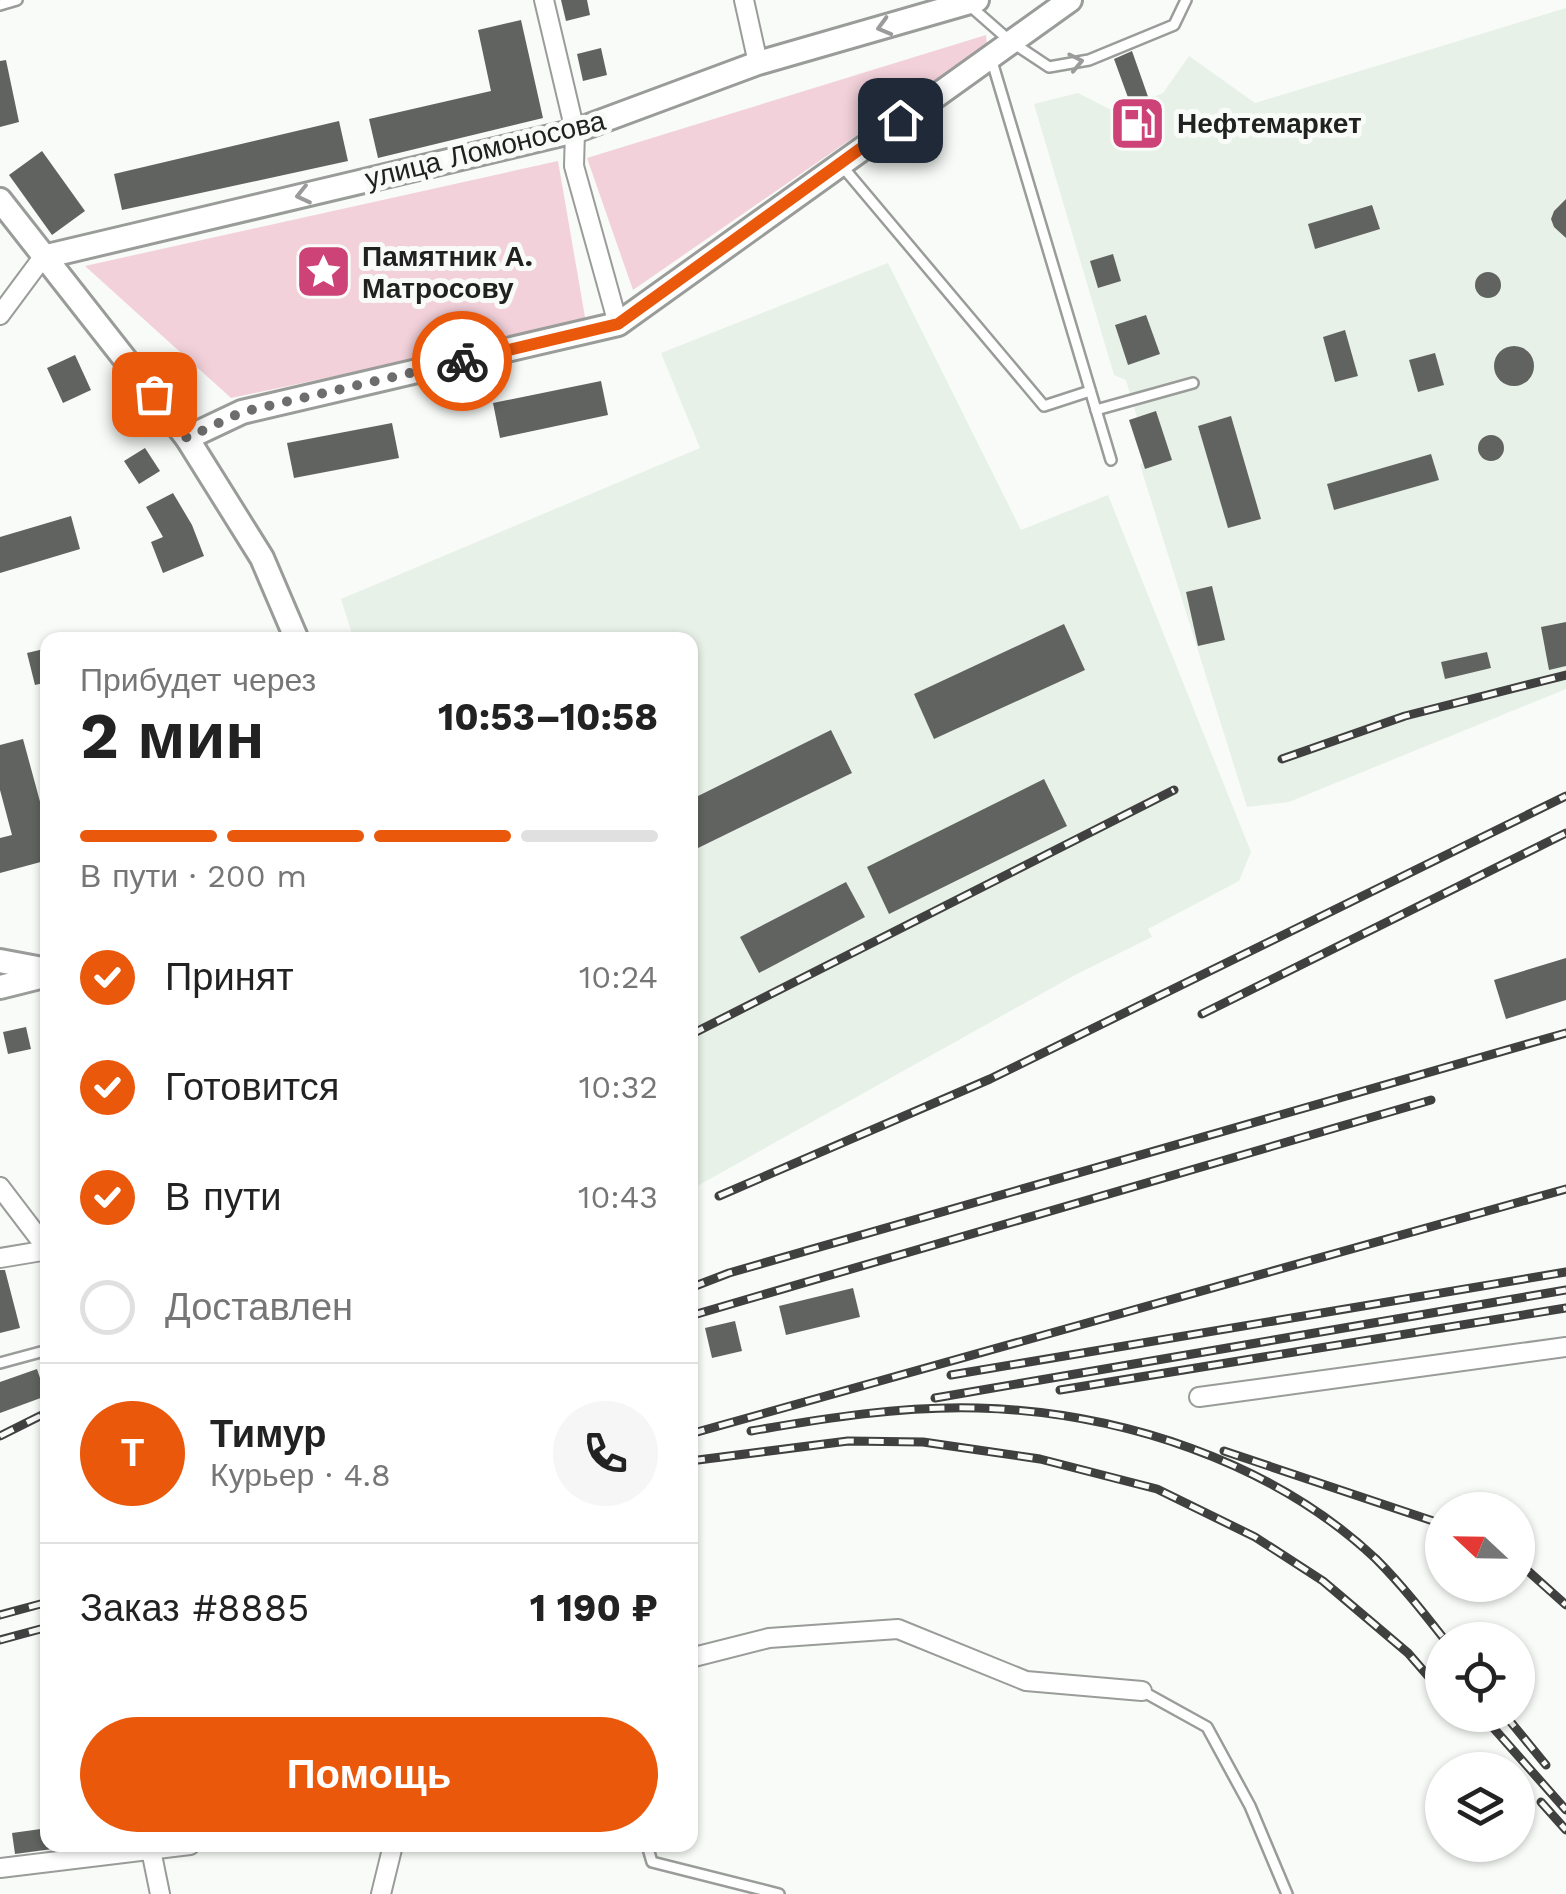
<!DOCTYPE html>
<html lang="ru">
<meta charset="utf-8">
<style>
:root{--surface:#fff;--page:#f6f6f6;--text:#222;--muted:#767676;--line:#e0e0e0;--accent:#ea580c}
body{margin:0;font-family:"Work Sans",sans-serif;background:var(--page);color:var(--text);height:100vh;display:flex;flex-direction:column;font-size:38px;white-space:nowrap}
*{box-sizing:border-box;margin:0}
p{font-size:32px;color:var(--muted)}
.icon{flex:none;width:55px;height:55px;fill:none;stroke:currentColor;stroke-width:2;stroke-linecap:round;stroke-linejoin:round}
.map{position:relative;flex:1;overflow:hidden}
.side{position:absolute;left:40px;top:632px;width:658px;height:1220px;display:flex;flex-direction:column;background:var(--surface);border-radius:20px;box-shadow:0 2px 8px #0004}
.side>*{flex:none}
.needle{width:65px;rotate:292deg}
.tools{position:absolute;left:1425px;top:1492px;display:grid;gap:20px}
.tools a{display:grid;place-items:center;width:110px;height:110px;border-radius:50%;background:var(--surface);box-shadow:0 2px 8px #0004;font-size:50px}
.pin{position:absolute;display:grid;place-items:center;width:85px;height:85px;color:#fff;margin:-42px;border-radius:20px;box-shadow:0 5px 15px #0006}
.courier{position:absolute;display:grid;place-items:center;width:100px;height:100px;margin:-50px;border:8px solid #ea580c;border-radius:50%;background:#fff;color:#222;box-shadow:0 2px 12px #0007}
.head em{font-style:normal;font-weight:700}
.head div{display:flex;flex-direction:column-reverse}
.head{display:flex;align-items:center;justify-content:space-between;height:170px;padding:0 40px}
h1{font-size:65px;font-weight:700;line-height:75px}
.bar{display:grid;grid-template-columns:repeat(4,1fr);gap:15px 10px;align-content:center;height:120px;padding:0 40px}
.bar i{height:12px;border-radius:8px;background:var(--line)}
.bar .selected{background:var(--accent)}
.bar p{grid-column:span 4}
.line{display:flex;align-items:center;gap:25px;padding:0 40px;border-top:2px solid var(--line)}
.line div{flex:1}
.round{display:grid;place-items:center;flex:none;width:105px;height:105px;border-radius:52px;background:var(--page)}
ol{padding:0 40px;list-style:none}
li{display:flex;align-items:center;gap:30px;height:110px}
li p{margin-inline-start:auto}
li .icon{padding:10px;border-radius:50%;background:var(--accent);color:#fff;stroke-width:4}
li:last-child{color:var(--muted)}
li i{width:55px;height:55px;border:5px solid var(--line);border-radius:50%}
.button{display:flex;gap:20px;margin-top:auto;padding:20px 40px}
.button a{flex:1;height:115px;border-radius:60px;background:var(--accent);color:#fff;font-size:40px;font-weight:700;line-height:115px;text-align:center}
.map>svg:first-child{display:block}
.built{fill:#e8f1e8}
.green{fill:#f2d1da}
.building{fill:#606360}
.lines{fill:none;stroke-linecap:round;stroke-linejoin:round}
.service-casing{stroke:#999c99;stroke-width:14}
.minor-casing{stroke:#999c99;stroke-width:22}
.tertiary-casing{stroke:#999c99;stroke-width:28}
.service{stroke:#fff;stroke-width:9}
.minor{stroke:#fff;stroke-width:18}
.tertiary{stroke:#fff;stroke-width:22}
.rail-casing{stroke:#3f403f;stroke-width:9}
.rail{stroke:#f8fbf8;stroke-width:5;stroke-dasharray:15;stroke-linecap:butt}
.oneway{stroke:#9b9b9b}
.done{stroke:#6c6d6c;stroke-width:10;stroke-dasharray:0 18}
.route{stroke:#ea580c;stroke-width:12}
.labels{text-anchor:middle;stroke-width:10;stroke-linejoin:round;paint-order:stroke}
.poi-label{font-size:28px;font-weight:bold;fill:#202120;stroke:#f8fbf8;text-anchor:start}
.street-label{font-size:28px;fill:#202120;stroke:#f8fbf8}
</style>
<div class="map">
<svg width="1566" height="1894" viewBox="0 0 1566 1894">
<rect width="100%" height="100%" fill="#f8fbf8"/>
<g class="built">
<polygon points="1566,8 1566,689 1289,802 1247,807 1140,465 1149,458 1126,380 1114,375 1034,104 1078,93 1115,112 1163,93 1189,56 1255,103"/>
<polygon points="888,263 1021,530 1108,495 1251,852 1239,881 1148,929 1152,937 1075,975 690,1190 690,640 354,640 341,599 700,448 661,353"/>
</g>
<g class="green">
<polygon points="986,35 987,45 633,290 587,158"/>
<polygon points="558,161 586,323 231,398 85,266"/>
</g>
<g class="building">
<polygon points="561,0 587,0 590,15 566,21"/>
<polygon points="521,20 543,118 378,158 369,119 491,91 478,30"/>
<polygon points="601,48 607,75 583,81 577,54"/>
<polygon points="1132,51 1152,108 1158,106 1164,125 1118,140 1112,121 1134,114 1114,59"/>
<polygon points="6,60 19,122 0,127 0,61"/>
<polygon points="339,121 348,161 122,210 114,174"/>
<polygon points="42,151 85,211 52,235 9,175"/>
<polygon points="1566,199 1566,238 1554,227 1551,219 1554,211"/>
<polygon points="1372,205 1380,229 1315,249 1308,224"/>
<polygon points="1113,254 1121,281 1098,288 1090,261"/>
<circle cx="1488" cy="285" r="13"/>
<polygon points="1146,315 1160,354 1128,365 1115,325"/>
<polygon points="1345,330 1358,376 1335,382 1323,337"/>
<circle cx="1514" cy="366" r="20"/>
<polygon points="1435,353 1444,385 1418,392 1409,360"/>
<polygon points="75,355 91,390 63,403 47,368"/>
<polygon points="601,381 608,415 500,438 493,403"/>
<polygon points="1156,411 1172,460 1145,469 1129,420"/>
<polygon points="1231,416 1261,519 1228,528 1198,426"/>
<polygon points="392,423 399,458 294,478 287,443"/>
<circle cx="1491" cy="448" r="13"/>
<polygon points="145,448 160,471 139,484 124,461"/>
<polygon points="1431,454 1439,480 1334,510 1327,484"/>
<polygon points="173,493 192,525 204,556 163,573 151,542 163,537 146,507"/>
<polygon points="71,516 80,549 0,573 0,537"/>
<polygon points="1212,586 1225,640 1198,646 1186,592"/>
<polygon points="1566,622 1566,666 1549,670 1541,627"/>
<polygon points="1064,624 1085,670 934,739 914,694"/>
<polygon points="48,648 48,682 35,685 27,653"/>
<polygon points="1487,652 1491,668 1445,679 1441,662"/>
<polygon points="831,730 852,773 696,849 690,837 690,800"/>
<polygon points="23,739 48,831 48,860 0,873 0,838 12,835 0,790 0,745"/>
<polygon points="1044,779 1067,826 889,914 867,867"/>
<polygon points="846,882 865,917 759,973 740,937"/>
<polygon points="1566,958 1566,1000 1506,1019 1494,980"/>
<polygon points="26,1027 31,1049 8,1054 3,1032"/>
<polygon points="0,1270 5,1270 20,1328 0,1333"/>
<polygon points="853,1288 860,1317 786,1335 779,1306"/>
<polygon points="735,1321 742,1351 712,1358 705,1328"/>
<polygon points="37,1369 46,1396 0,1413 0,1382"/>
<polygon points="48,1828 48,1845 75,1846 15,1854 12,1833"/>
</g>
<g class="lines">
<defs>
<g id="service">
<polyline points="0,5 17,0"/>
<polyline points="969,5 1010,41 1049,67 1089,60 1174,25 1186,0"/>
<polyline points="991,58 1111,460"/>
<polyline points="842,166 1044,406 1090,391"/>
<polyline points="1096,410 1193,383"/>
<polyline points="0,1363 48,1350"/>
<polyline points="1142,1691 1207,1727 1250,1806 1287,1894"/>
<polyline points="647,1845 652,1862 779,1894"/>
</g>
<g id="minor">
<polyline points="544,0 575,131 574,166 618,324"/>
<polyline points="744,0 758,63"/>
<polyline points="0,315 43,257"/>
<polyline points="0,1187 48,1250"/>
<polyline points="0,1258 48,1250"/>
<polyline points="1199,1397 1566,1347"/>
<polyline points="690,1658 769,1638 898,1629 1026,1681 1142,1691"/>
<polyline points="151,1850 160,1894"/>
<polyline points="0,1868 190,1845"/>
<polyline points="381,1894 393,1845"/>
</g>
<g id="tertiary">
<polyline points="0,200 187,438 262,558 297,640"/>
<polyline points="43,257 575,131 758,63 977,0"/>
<polyline points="187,438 242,412 618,324 1070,0"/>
<polyline points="0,961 48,970"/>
<polyline points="0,987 48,975"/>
</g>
</defs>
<use href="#service" class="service-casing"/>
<use href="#minor" class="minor-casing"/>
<use href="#tertiary" class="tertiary-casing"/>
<use href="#service" class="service"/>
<use href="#minor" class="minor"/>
<use href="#tertiary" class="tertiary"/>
<defs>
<g id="rail">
<polyline points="1282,759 1405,716 1566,675"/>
<polyline points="1202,1014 1566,833"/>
<polyline points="690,1035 1174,790"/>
<polyline points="719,1196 990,1079 1566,796"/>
<polyline points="690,1288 729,1273 1566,1033"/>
<polyline points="690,1316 1431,1100"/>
<polyline points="951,1375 1566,1272"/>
<polyline points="1060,1390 1566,1308"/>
<polyline points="935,1398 1566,1290"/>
<path d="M751,1431c75,-13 150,-25 227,-23 141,4 294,53 398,151 25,25 47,53 69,81"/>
<polyline points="690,1434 1566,1189"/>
<polyline points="0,1436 48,1412"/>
<polyline points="1224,1451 1442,1524"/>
<polyline points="690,1461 848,1441 923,1442 1040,1459 1157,1489 1255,1537 1323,1581 1408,1653 1442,1692"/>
<polyline points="1518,1562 1566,1605"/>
<polyline points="0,1615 48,1602"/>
<polyline points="0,1640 48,1627"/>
<polyline points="1482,1715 1566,1810"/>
<polyline points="1505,1715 1546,1765"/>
<polyline points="1541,1802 1566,1830"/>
</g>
</defs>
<use href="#rail" class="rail-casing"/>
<use href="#rail" class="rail"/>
</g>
<defs><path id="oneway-chevron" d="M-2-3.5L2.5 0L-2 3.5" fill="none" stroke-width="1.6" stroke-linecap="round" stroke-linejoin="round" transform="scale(2.5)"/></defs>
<g class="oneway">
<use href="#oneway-chevron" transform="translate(884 27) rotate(164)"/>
<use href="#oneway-chevron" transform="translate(1076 62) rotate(-12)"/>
<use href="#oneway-chevron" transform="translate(303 195) rotate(167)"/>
</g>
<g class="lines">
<polyline class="done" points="154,394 187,438 242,412 462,361"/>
<polyline class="route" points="462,361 618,324 900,120"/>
</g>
<defs>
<symbol id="fuel-square" viewBox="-11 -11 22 22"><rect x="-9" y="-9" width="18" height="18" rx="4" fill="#cd4277" stroke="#f8fbf8"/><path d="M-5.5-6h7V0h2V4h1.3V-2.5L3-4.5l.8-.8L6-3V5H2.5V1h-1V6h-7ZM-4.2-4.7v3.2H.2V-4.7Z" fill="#fff"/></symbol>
<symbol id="sight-square" viewBox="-11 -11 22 22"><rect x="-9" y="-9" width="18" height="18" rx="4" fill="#cd4277" stroke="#f8fbf8"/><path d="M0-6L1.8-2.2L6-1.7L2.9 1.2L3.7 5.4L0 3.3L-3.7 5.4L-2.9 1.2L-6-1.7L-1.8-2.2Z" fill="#fff"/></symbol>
</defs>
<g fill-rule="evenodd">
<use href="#fuel-square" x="1106" y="92" width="63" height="63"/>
<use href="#sight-square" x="292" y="240" width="63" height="63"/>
</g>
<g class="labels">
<g class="poi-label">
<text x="1177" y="133">Нефтемаркет</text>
<text x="362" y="266">Памятник А.<tspan x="362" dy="32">Матросову</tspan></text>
</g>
<g class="street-label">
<text transform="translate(485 149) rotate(-14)" y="10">улица Ломоносова</text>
</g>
</g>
</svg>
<div class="tools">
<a><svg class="needle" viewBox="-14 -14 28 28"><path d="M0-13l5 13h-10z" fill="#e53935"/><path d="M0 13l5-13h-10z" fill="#767676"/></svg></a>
<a><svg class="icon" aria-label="locate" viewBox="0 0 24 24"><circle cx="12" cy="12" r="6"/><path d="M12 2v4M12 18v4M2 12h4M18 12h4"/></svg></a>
<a><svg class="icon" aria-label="layers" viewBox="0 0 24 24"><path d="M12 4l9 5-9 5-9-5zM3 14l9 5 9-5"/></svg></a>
</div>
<div class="pin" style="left:154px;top:394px;background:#ea580c"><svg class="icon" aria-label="bag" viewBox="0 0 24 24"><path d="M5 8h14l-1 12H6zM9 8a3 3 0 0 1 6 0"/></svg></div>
<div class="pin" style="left:900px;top:120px;background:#1f2937"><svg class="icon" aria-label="home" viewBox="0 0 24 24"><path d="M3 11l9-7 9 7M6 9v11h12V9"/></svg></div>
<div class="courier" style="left:462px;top:361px"><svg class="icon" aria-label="bike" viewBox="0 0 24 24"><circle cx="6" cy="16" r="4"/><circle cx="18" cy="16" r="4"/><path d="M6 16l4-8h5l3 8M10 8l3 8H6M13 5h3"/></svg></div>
<section class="side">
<div class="head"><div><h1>2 мин</h1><p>Прибудет через</p></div><em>10:53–10:58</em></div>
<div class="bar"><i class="selected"></i><i class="selected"></i><i class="selected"></i><i></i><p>В пути · 200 m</p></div>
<ol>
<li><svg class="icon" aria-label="check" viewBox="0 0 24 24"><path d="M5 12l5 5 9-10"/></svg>Принят<p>10:24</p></li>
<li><svg class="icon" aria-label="check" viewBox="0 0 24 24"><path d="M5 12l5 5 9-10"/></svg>Готовится<p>10:32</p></li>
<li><svg class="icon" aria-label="check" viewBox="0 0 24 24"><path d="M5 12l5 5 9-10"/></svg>В пути<p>10:43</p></li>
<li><i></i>Доставлен</li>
</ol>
<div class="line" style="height:180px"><b class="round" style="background:var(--accent);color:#fff">Т</b><div><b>Тимур</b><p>Курьер · 4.8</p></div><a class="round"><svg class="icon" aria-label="phone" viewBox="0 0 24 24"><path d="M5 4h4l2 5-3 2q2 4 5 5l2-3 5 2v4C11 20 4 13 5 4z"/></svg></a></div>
<div class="line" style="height:130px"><div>Заказ #8885</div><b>1 190 ₽</b></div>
<div class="button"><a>Помощь</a></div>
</section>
</div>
